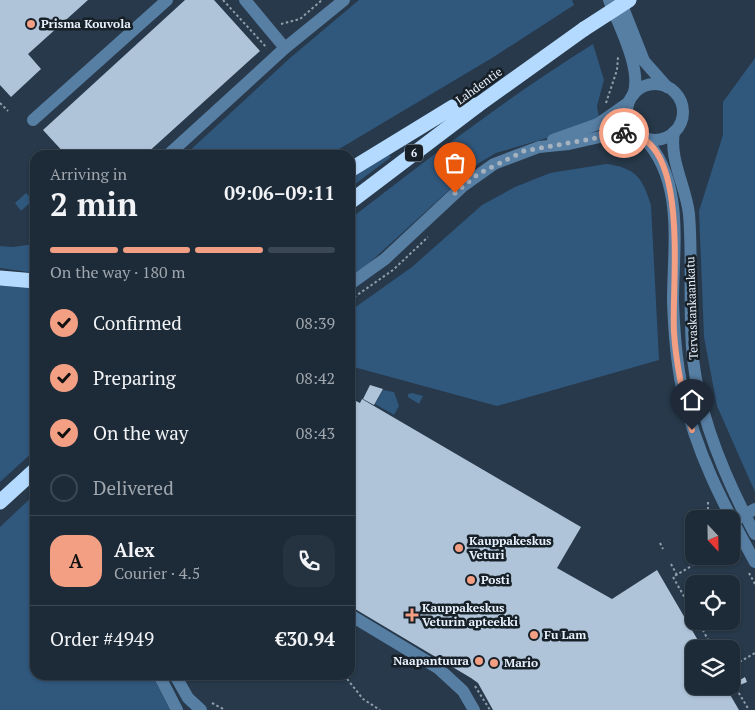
<!DOCTYPE html>
<meta charset="utf-8">
<style>
:root{--surface:#1d2b38;--page:#253340;--text:#f1f3f6;--muted:#a0a7ae;--line:#3b4753;--accent:#f39f84}
body{margin:0;font-family:"PT Serif",serif;background:var(--page);color:var(--text);height:100vh;display:flex;flex-direction:column;font-size:19px;white-space:nowrap}
*{box-sizing:border-box;margin:0}
p{font-size:16px;color:var(--muted)}
.icon{flex:none;width:28px;height:28px;fill:none;stroke:currentColor;stroke-width:2;stroke-linecap:round;stroke-linejoin:round}
.map{position:relative;flex:1;overflow:hidden}
.side{position:absolute;left:30px;top:150px;width:325px;height:530px;display:flex;flex-direction:column;background:var(--surface);border-radius:15px;box-shadow:0 1px 4px #0004,0 0 0 1px var(--line)}
.side>*{flex:none}
.needle{width:32px;rotate:158deg}
.tools{position:absolute;left:685px;top:510px;display:grid;gap:10px}
.tools a{display:grid;place-items:center;width:55px;height:55px;border-radius:10px;background:var(--surface);box-shadow:0 1px 4px #0004,0 0 0 1px var(--line);font-size:25px}
.pin{position:absolute;display:grid;place-items:center;width:42px;height:42px;color:#fff;margin:-51px -21px;border-radius:50% 50% 50% 0;rotate:-45deg;box-shadow:0 0 5px #0007}
.pin .icon{rotate:45deg}
.courier{position:absolute;display:grid;place-items:center;width:50px;height:50px;margin:-25px;border:4px solid #f39f84;border-radius:50%;background:#fff;color:#222;box-shadow:0 1px 6px #0007}
.head em{font-style:normal;font-weight:700}
.head div{display:flex;flex-direction:column-reverse}
.head{display:flex;align-items:center;justify-content:space-between;height:85px;padding:0 20px}
h1{font-size:32px;font-weight:700;line-height:38px}
.bar{display:grid;grid-template-columns:repeat(4,1fr);gap:8px 5px;align-content:center;height:60px;padding:0 20px}
.bar i{height:6px;border-radius:4px;background:var(--line)}
.bar .selected{background:var(--accent)}
.bar p{grid-column:span 4}
.line{display:flex;align-items:center;gap:12px;padding:0 20px;border-top:1px solid var(--line)}
.line div{flex:1}
.round{display:grid;place-items:center;flex:none;width:52px;height:52px;border-radius:15px;background:var(--page)}
ol{padding:0 20px;list-style:none}
li{display:flex;align-items:center;gap:15px;height:55px}
li p{margin-inline-start:auto}
li .icon{padding:5px;border-radius:50%;background:var(--accent);color:#111;stroke-width:4}
li:last-child{color:var(--muted)}
li i{width:28px;height:28px;border:2px solid var(--line);border-radius:50%}
.map>svg:first-child{display:block}
.green{fill:#30577c}
.building{fill:#afc4d9}
.lines{fill:none;stroke-linecap:round;stroke-linejoin:round}
.path{stroke:#909eac;stroke-width:2;stroke-dasharray:2.5 2.5;stroke-linecap:butt}
.minor{stroke:#577ea3;stroke-width:12}
.highway{stroke:#b5daff;stroke-width:15}
.highway-bridge{stroke:#b5daff;stroke-width:15}
.done{stroke:#a4b1bf;stroke-width:5;stroke-dasharray:0 9}
.route{stroke:#f39f84;stroke-width:6}
.poi-dot{fill:#f39f84;stroke:#171f27;stroke-width:2}
.labels{text-anchor:middle;stroke-width:5;stroke-linejoin:round;paint-order:stroke}
.shield{fill:#171f27;stroke:#a9b3be;stroke-width:1}
.shield-label{font-size:11px;font-weight:bold;fill:#e8f2fe}
.poi-label{font-size:12px;font-weight:bold;fill:#e8f2fe;stroke:#171f27;text-anchor:start}
.street-label{font-size:12px;fill:#e8f2fe;stroke:#171f27}
</style>
<div class="map">
<svg width="755" height="710" viewBox="0 0 755 710">
<rect width="100%" height="100%" fill="#27394a"/>
<g class="green">
<polygon points="359,0 572,0 574,5 492,58 329,155 185,155 290,58"/>
<path d="M593,44l11,36 -7,26 2,12 -28,13 -75,22 -17,10 -112,102 -17,11v-57c79,-61 158,-122 243,-175z"/>
<polygon points="755,58 755,492 717,406 704,337 699,211 723,135 723,102"/>
<polygon points="389,155 391,157 350,188 350,179"/>
<path d="M606,164c30,4 36,13 45,41l8,155 -162,46 -147,-40v-55l62,-44 70,-62 33,-18 35,-14z"/>
<polygon points="26,193 33,200 21,211 15,203"/>
<polygon points="35,244 35,273 0,268 0,246 13,247"/>
<polygon points="0,284 35,287 35,450 0,482"/>
<polygon points="383,390 394,392 399,406 394,415 375,404"/>
<polygon points="412,393 423,396 419,404 408,397 408,394"/>
<polygon points="35,494 35,675 152,675 170,710 0,710 0,527"/>
</g>
<g class="building">
<polygon points="0,0 88,0 28,54 41,69 11,97 0,85"/>
<polygon points="185,0 214,0 260,51 145,155 66,155 43,130"/>
<polygon points="370,385 383,389 374,405 363,399"/>
<polygon points="350,398 360,403 362,399 581,527 557,568 612,599 657,570 703,649 694,649 694,686 725,686 739,710 493,710 478,683 471,678 350,606"/>
<polygon points="745,677 747,682 740,685 738,681"/>
</g>
<g class="lines">
<g class="path">
<polyline points="223,0 267,48"/>
<polyline points="281,24 300,19 322,0"/>
<polyline points="0,103 8,111"/>
<polyline points="606,103 617,70 618,57"/>
<polyline points="350,300 393,270 428,237"/>
<polyline points="708,502 708,512 711,519"/>
<polyline points="660,543 663,549"/>
<polyline points="671,564 677,575"/>
<polyline points="749,573 755,584"/>
<polyline points="694,614 673,577 708,556"/>
<polyline points="698,621 713,649"/>
<polyline points="731,667 755,653"/>
<polyline points="344,675 363,699 380,710"/>
<polyline points="731,680 749,710"/>
<polyline points="475,686 490,710"/>
<polyline points="212,703 225,710"/>
</g>
<g class="minor">
<polyline points="245,0 285,48"/>
<path d="M609,0c9,24 34,70 24,95"/>
<polyline points="620,0 644,61 667,87"/>
<circle cx="655" cy="112" r="28"/>
<polyline points="33,120 167,0"/>
<path d="M674,132c-5,27 12,55 15,82 4,48 -1,97 4,145 7,61 33,121 62,175"/>
<path d="M644,138c41,43 29,109 29,163 1,30 3,58 9,87 13,63 42,118 73,174"/>
<polyline points="553,140 598,124 628,103"/>
<polyline points="168,155 285,48 344,0"/>
<polyline points="350,284 385,259 463,186 494,164 539,147 569,144 613,134 639,135"/>
<polyline points="737,519 755,509"/>
<polyline points="350,615 438,668 463,691 474,710"/>
<polyline points="159,675 177,710"/>
<polyline points="175,675 188,698 201,710"/>
</g>
<g class="highway">
<polyline points="350,170 453,107 478,105"/>
<polyline points="350,202 478,105 584,29"/>
<polyline points="0,278 35,281"/>
<polyline points="0,502 35,470"/>
</g>
<polyline class="highway-bridge" points="584,29 629,0"/>
</g>
<g class="lines">
<polyline class="done" points="455,193 478,174 524,151 624,133"/>
<path class="route" d="M624,133c68,2 47,153 50,199 2,33 9,65 18,98"/>
</g>
<g class="poi-dot">
<circle cx="31" cy="24" r="5"/>
<circle cx="459" cy="548" r="5"/>
<circle cx="471" cy="580" r="5"/>
<path d="M409.5 607.5h5v5h5v5h-5v5h-5v-5h-5v-5h5z"/>
<circle cx="534" cy="635" r="5"/>
<circle cx="479" cy="661" r="5"/>
<circle cx="494" cy="663" r="5"/>
</g>
<g class="labels">
<rect class="shield" x="405" y="144.5" width="18" height="17" rx="4"/>
<g class="shield-label">
<text x="414" y="157">6</text>
</g>
<g class="poi-label">
<text x="41" y="28">Prisma Kouvola</text>
<text x="469" y="545">Kauppakeskus<tspan x="469" dy="14">Veturi</tspan></text>
<text x="481" y="584">Posti</text>
<text x="422" y="612">Kauppakeskus<tspan x="422" dy="14">Veturin apteekki</tspan></text>
<text x="544" y="639">Fu Lam</text>
<text x="469" y="665" text-anchor="end">Naapantuura</text>
<text x="504" y="667">Mario</text>
</g>
<g class="street-label">
<text transform="translate(479 86) rotate(-36)" y="4">Lahdentie</text>
<text transform="translate(692 308) rotate(-92)" y="4">Tervaskankaankatu</text>
</g>
</g>
</svg>
<div class="tools">
<a><svg class="needle" viewBox="-14 -14 28 28"><path d="M0-13l5 13h-10z" fill="#e53935"/><path d="M0 13l5-13h-10z" fill="#a0a7ae"/></svg></a>
<a><svg class="icon" aria-label="locate" viewBox="0 0 24 24"><circle cx="12" cy="12" r="6"/><path d="M12 2v4M12 18v4M2 12h4M18 12h4"/></svg></a>
<a><svg class="icon" aria-label="layers" viewBox="0 0 24 24"><path d="M12 4l9 5-9 5-9-5zM3 14l9 5 9-5"/></svg></a>
</div>
<div class="pin" style="left:455px;top:193px;background:#ea580c"><svg class="icon" aria-label="bag" viewBox="0 0 24 24"><path d="M5 8h14l-1 12H6zM9 8a3 3 0 0 1 6 0"/></svg></div>
<div class="pin" style="left:692px;top:430px;background:#1f2937"><svg class="icon" aria-label="home" viewBox="0 0 24 24"><path d="M3 11l9-7 9 7M6 9v11h12V9"/></svg></div>
<div class="courier" style="left:624px;top:133px"><svg class="icon" aria-label="bike" viewBox="0 0 24 24"><circle cx="6" cy="16" r="4"/><circle cx="18" cy="16" r="4"/><path d="M6 16l4-8h5l3 8M10 8l3 8H6M13 5h3"/></svg></div>
<section class="side">
<div class="head"><div><h1>2 min</h1><p>Arriving in</p></div><em>09:06–09:11</em></div>
<div class="bar"><i class="selected"></i><i class="selected"></i><i class="selected"></i><i></i><p>On the way · 180 m</p></div>
<ol>
<li><svg class="icon" aria-label="check" viewBox="0 0 24 24"><path d="M5 12l5 5 9-10"/></svg>Confirmed<p>08:39</p></li>
<li><svg class="icon" aria-label="check" viewBox="0 0 24 24"><path d="M5 12l5 5 9-10"/></svg>Preparing<p>08:42</p></li>
<li><svg class="icon" aria-label="check" viewBox="0 0 24 24"><path d="M5 12l5 5 9-10"/></svg>On the way<p>08:43</p></li>
<li><i></i>Delivered</li>
</ol>
<div class="line" style="height:90px"><b class="round" style="background:var(--accent);color:#111">A</b><div><b>Alex</b><p>Courier · 4.5</p></div><a class="round"><svg class="icon" aria-label="phone" viewBox="0 0 24 24"><path d="M5 4h4l2 5-3 2q2 4 5 5l2-3 5 2v4C11 20 4 13 5 4z"/></svg></a></div>
<div class="line" style="height:65px"><div>Order #4949</div><b>€30.94</b></div>
</section>
</div>
